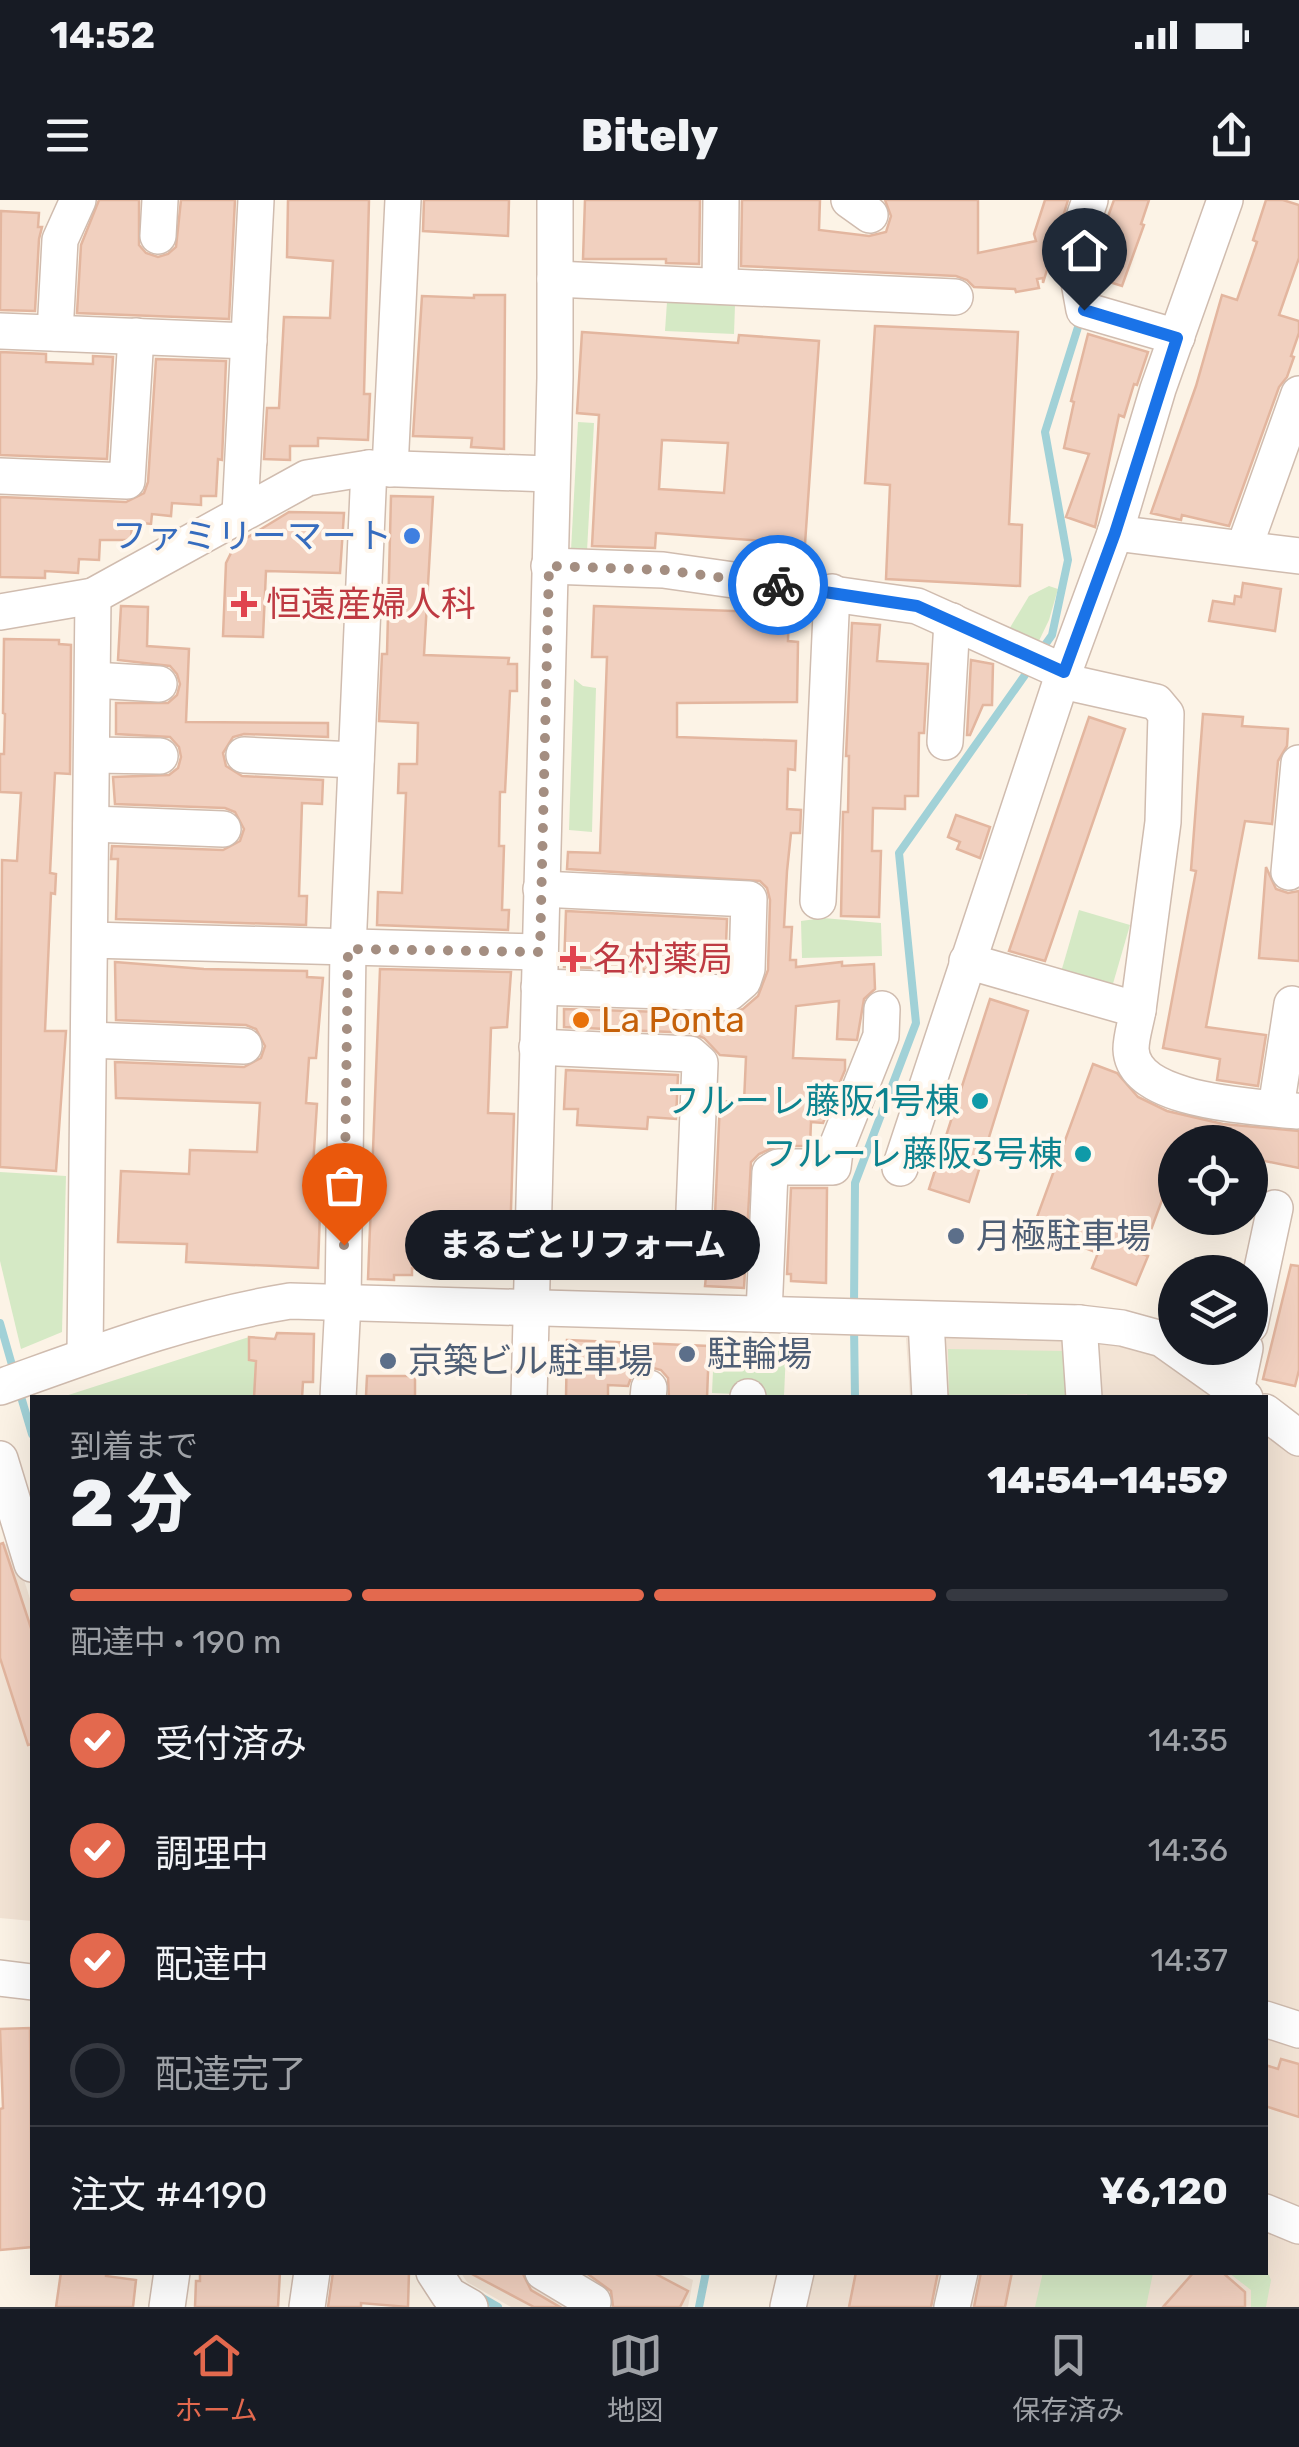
<!DOCTYPE html>
<html lang="ja">
<meta charset="utf-8">
<style>
:root{--surface:#171b24;--page:#20242c;--text:#f1f3f6;--muted:#9ea1a6;--line:#363941;--accent:#e3694e}
body{margin:0;font-family:Rubik,"Noto Sans JP",sans-serif;background:var(--page);color:var(--text);height:100vh;display:flex;flex-direction:column;font-size:38px;white-space:nowrap}
*{box-sizing:border-box;margin:0}
p{font-size:32px;color:var(--muted)}
.icon{flex:none;width:55px;height:55px;fill:none;stroke:currentColor;stroke-width:2;stroke-linecap:round;stroke-linejoin:round}
.map{position:relative;flex:1;overflow:hidden}
.panel{position:absolute;left:30px;top:1195px;width:1238px;height:880px;display:flex;flex-direction:column;background:var(--surface);border-radius:0px;box-shadow:0 10px 40px #0002}
.panel>*{flex:none}
.controls{position:absolute;left:1158px;top:925px;display:grid;gap:20px}
.controls a{display:grid;place-items:center;width:110px;height:110px;border-radius:50%;background:var(--surface);box-shadow:0 10px 40px #0002;font-size:50px}
.pin{position:absolute;display:grid;place-items:center;width:85px;height:85px;color:#fff;margin:-102px -42px;border-radius:50% 50% 50% 0;rotate:-45deg;box-shadow:0 0 10px #0007}
.pin .icon{rotate:45deg}
.courier{position:absolute;display:grid;place-items:center;width:100px;height:100px;margin:-50px;border:8px solid #1a73e8;border-radius:50%;background:#fff;color:#222;box-shadow:0 2px 12px #0007}
.bubble{position:absolute;height:70px;border-radius:35px;background:var(--surface);box-shadow:0 10px 40px #0002;font-size:32px;font-weight:800;line-height:70px;text-align:center}
.headline em{font-style:normal;font-weight:800}
.headline div{display:flex;flex-direction:column-reverse}
.headline{display:flex;align-items:center;justify-content:space-between;height:170px;padding:0 40px}
h1{font-size:65px;font-weight:800;line-height:75px}
.bar{display:grid;grid-template-columns:repeat(4,1fr);gap:15px 10px;align-content:center;height:120px;padding:0 40px}
.bar i{height:12px;border-radius:8px;background:var(--line)}
.bar .selected{background:var(--accent)}
.bar p{grid-column:span 4}
.line{display:flex;align-items:center;gap:25px;padding:0 40px;border-top:2px solid var(--line)}
.line div{flex:1}
ol{padding:0 40px;list-style:none}
li{display:flex;align-items:center;gap:30px;height:110px}
li p{margin-inline-start:auto}
li .icon{padding:10px;border-radius:50%;background:var(--accent);color:#fff;stroke-width:4}
li:last-child{color:var(--muted)}
li i{width:55px;height:55px;border:5px solid var(--line);border-radius:50%}
.status{display:flex;justify-content:space-between;align-items:center;height:70px;padding:0 50px;background:var(--surface);direction:ltr}
.status svg{height:28px;fill:currentColor}
header{display:flex;justify-content:space-between;align-items:center;height:130px;padding:0 40px;background:var(--surface);font-size:45px;font-weight:800}
.tabs{display:flex;justify-content:space-around;align-items:center;height:140px;border-top:2px solid var(--line);background:var(--surface);font-size:28px;color:var(--muted)}
.tabs a{display:grid;justify-items:center;gap:5px}
.tabs .selected{color:var(--accent)}
.map>svg:first-child{display:block}
.residential{fill:#f3e4d5}
.green{fill:#d5e9c5}
.lines{fill:none;stroke-linecap:round;stroke-linejoin:round}
.stream{stroke:#a1d1d7;stroke-width:8}
.building{fill:#f1d0bf;stroke:#e3b69f;stroke-width:2.5;fill-rule:evenodd}
.minor-casing{stroke:#d0bcaf;stroke-width:38}
.minor{stroke:#fff;stroke-width:35}
.done{stroke:#a48e81;stroke-width:10;stroke-dasharray:0 18}
.route{stroke:#1a73e8;stroke-width:12}
.shop-dot{fill:#3f7fe0;stroke:#fff7ed;stroke-width:4}
.health-dot{fill:#e0444e;stroke:#fff7ed;stroke-width:4}
.food-dot{fill:#e8710a;stroke:#fff7ed;stroke-width:4}
.culture-dot{fill:#0f9aa8;stroke:#fff7ed;stroke-width:4}
.service-dot{fill:#5c6f8a;stroke:#fff7ed;stroke-width:4}
.labels{text-anchor:middle;stroke-width:8;stroke-linejoin:round;paint-order:stroke}
.shop-label{font-size:35px;fill:#366cbe;stroke:#fff7ed;text-anchor:end}
.health-label{font-size:35px;fill:#be3a42;stroke:#fff7ed;text-anchor:start}
.food-label{font-size:35px;fill:#c56008;stroke:#fff7ed;text-anchor:start}
.culture-label{font-size:35px;fill:#0d838f;stroke:#fff7ed;text-anchor:end}
.service-label{font-size:35px;fill:#4e5e75;stroke:#fff7ed;text-anchor:start}
</style>
<div class="status"><b>14:52</b><svg viewBox="0 0 49 12"><path d="M0 12V9h3v3zM5 12V6h3v6zM10 12V3h3v9zM15 12V0h3v12zM26 1h20v11H26zM47 4h2v5h-2z"/></svg></div>
<header><svg class="icon" aria-label="menu" viewBox="0 0 24 24"><path d="M4 6h16M4 12h16M4 18h16"/></svg>Bitely<svg class="icon" aria-label="share" viewBox="0 0 24 24"><path d="M12 15V3M7 8l5-5 5 5M5 13v7h14v-7"/></svg></header>
<div class="map">
<svg width="1299" height="2107" viewBox="0 0 1299 2107">
<rect width="100%" height="100%" fill="#fcf3e6"/>
<g class="residential">
<polygon points="1008,1134 1152,1147 1226,1197 910,1197 906,1138"/>
<polygon points="1265,1229 1299,1256 1299,2107 774,2107 782,2073 1265,2072"/>
<polygon points="12,1342 32,1405 32,1721 0,1718 0,1346"/>
<polygon points="675,2072 693,2080 688,2107 511,2107 467,2082 461,2073"/>
</g>
<g class="green">
<polygon points="667,102 735,105 734,134 665,131"/>
<polygon points="578,222 594,223 587,351 571,350"/>
<polygon points="1049,386 1058,389 1049,420 1036,447 1008,431 1029,396"/>
<polygon points="574,479 583,486 596,488 592,632 569,630"/>
<polygon points="1079,710 1130,725 1110,794 1059,779"/>
<polygon points="823,718 881,723 882,756 802,758 801,721"/>
<polygon points="0,972 66,976 62,1132 21,1149 0,1061"/>
<polygon points="249,1137 249,1159 256,1161 254,1197 59,1198"/>
<polygon points="714,1148 786,1151 784,1196 712,1193"/>
<polygon points="948,1149 1065,1151 1069,1197 1028,1197 1027,1194 949,1197"/>
<polygon points="1265,2066 1271,2080 1266,2107 1251,2107 1251,2090 1229,2073 1265,2072"/>
<polygon points="1043,2072 1153,2072 1153,2073 1146,2107 1035,2107"/>
</g>
<g class="lines">
<g class="stream">
<polyline points="1040,452 1052,435 1068,360 1045,232 1079,124"/>
<polyline points="854,1106 855,983 916,823 899,653 1030,468"/>
<polyline points="0,1123 14,1172"/>
<polyline points="854,1125 855,1198"/>
<polyline points="19,1190 32,1234"/>
<polyline points="479,2096 498,2107"/>
<polyline points="699,2107 706,2072"/>
</g>
</g>
<g class="building">
<polygon points="99,0 139,0 139,45 146,53 158,57 168,54 176,47 181,0 235,0 229,119 77,113 81,45"/>
<polygon points="288,0 369,0 364,194 370,194 368,240 318,238 318,246 290,246 290,260 264,259 267,208 279,208 284,117 330,118 333,61 287,57"/>
<polygon points="424,0 509,0 508,36 423,31"/>
<polygon points="585,0 700,0 699,64 666,63 666,59 583,59"/>
<polygon points="742,0 820,0 819,30 869,36 886,32 891,16 885,0 978,0 978,53 1036,41 1034,34 1045,0 1068,0 1043,83 1043,78 1037,79 1039,88 1016,92 1015,89 974,87 967,80 956,76 741,66"/>
<polygon points="1114,0 1149,0 1141,24 1144,25 1122,86 1100,79 1095,52"/>
<polygon points="1266,0 1283,0 1299,5 1299,58 1279,115 1299,121 1299,133 1291,156 1294,157 1287,177 1279,187 1229,326 1182,315 1181,320 1151,313 1196,186 1222,95 1237,100 1257,42 1253,40"/>
<polygon points="1,11 39,13 38,27 42,27 39,39 35,111 0,110"/>
<polygon points="474,95 505,95 504,249 471,247 472,238 413,236 422,96 474,98"/>
<polygon points="875,126 1018,132 1009,324 1022,325 1020,386 886,379 890,285 865,283"/>
<path d="M582,132l156,11 1,-8 80,6 -14,203 -149,-11 -1,15 -63,-2 7,-131 -22,-2zM662,240l66,3 -4,50 -65,-4z"/>
<polygon points="1088,134 1148,152 1137,185 1134,184 1124,217 1119,215 1095,327 1066,317 1089,254 1064,248 1074,202 1071,201"/>
<polygon points="0,152 46,154 46,162 93,164 93,156 113,157 107,259 0,255"/>
<polygon points="156,159 226,161 222,260 218,259 216,296 201,296 201,305 172,303 171,316 152,314 151,324 132,322 131,340 100,340 99,360 79,359 78,373 45,371 45,378 0,377 0,297 126,302 144,293 148,282"/>
<polygon points="391,296 433,297 424,455 509,458 508,464 517,464 517,491 510,491 505,592 500,592 499,646 504,646 502,710 509,710 508,730 377,725 378,692 402,693 406,593 398,593 399,564 417,564 418,523 379,521 382,454 387,454"/>
<polygon points="289,312 344,313 340,373 266,371 263,437 223,436 226,363 235,345"/>
<polygon points="1243,383 1281,389 1275,431 1209,421 1213,401 1234,404 1235,396 1241,397"/>
<polygon points="121,406 148,407 147,446 189,449 186,522 328,523 328,537 244,534 233,537 223,553 226,566 242,576 323,580 322,604 302,603 299,696 307,696 306,725 116,719 118,659 111,659 112,646 223,650 240,641 244,629 235,612 225,608 115,604 113,577 169,575 178,568 181,557 179,547 170,537 116,534 116,503 168,503 177,495 180,484 177,474 170,466 118,460"/>
<polygon points="594,406 761,412 761,407 789,409 788,441 798,442 797,502 677,503 677,537 796,541 795,570 788,569 787,609 801,610 800,633 791,633 787,671 784,727 792,727 790,760 796,760 796,767 842,762 842,766 874,764 875,789 864,799 857,840 837,839 839,801 796,806 793,858 845,860 845,870 823,923 811,922 810,946 777,946 759,954 751,962 744,1088 705,1086 706,1076 713,1061 720,901 744,902 746,857 720,855 704,838 691,833 564,827 564,809 730,814 743,809 758,796 768,770 770,700 767,688 760,681 567,669 568,652 600,653 607,457 592,457"/>
<polygon points="852,423 880,425 877,461 928,464 924,533 919,533 918,596 905,596 905,609 873,608 872,651 881,651 879,717 841,716 843,612 848,612 849,556 846,556"/>
<polygon points="4,439 59,440 59,444 71,445 70,574 55,573 50,673 56,674 55,694 51,693 45,831 66,831 56,971 0,967 2,660 17,661 21,593 0,592 0,554 4,554 5,514 3,513"/>
<polygon points="971,460 993,464 992,505 983,505 970,535 967,535"/>
<polygon points="1203,514 1243,517 1242,526 1288,529 1287,546 1278,561 1272,624 1245,621 1206,827 1266,835 1258,886 1217,880 1220,859 1163,848 1196,671 1191,670"/>
<polygon points="1089,517 1125,529 1045,761 1009,751"/>
<polygon points="956,615 990,627 980,658 957,649 960,642 948,637"/>
<polygon points="1266,667 1276,689 1288,693 1299,691 1299,761 1259,758"/>
<polygon points="566,711 727,719 725,769 721,772 564,767"/>
<polygon points="115,762 204,769 307,771 307,777 323,778 316,858 309,858 306,903 317,904 312,982 321,983 318,1068 186,1062 187,1044 118,1042 121,971 189,974 190,950 257,952 260,903 116,898 115,862 244,867 261,858 265,846 256,829 246,825 116,820"/>
<polygon points="380,769 511,772 507,827 491,828 488,913 514,914 509,1072 412,1068 412,1075 394,1075 394,1080 368,1079"/>
<polygon points="990,799 1028,811 969,1002 929,989"/>
<polygon points="1093,864 1117,873 1138,897 1167,911 1223,924 1299,931 1299,968 1250,958 1250,942 1175,942 1175,965 1142,1054 1148,1056 1136,1085 1092,1068 1098,1053 1033,1028"/>
<polygon points="566,870 678,875 676,919 648,917 647,929 577,925 578,909 564,909"/>
<polygon points="791,988 827,988 826,1083 791,1081 791,1074 787,1074"/>
<polygon points="1291,1065 1299,1066 1299,1170 1295,1186 1263,1179"/>
<polygon points="277,1133 314,1134 313,1182 303,1182 302,1198 254,1198 256,1161 249,1160 249,1137 275,1139"/>
<polygon points="567,1140 709,1146 707,1198 669,1198 668,1178 661,1170 650,1167 632,1175 628,1186 608,1185 608,1198 566,1198"/>
<polygon points="367,1176 415,1176 415,1196 366,1196"/>
<polygon points="3,1343 32,1431 32,1544 28,1545 0,1458 0,1344"/>
<polygon points="30,1828 32,2047 0,2050 0,1909 3,1908 0,1829"/>
<polygon points="1281,1859 1299,1864 1299,1917 1265,1906 1265,1865 1278,1869"/>
<polygon points="61,2072 106,2072 106,2076 136,2080 133,2107 56,2107"/>
<polygon points="200,2072 280,2072 278,2107 195,2107 196,2081 200,2081"/>
<polygon points="333,2072 409,2072 408,2107 361,2103 361,2107 328,2107"/>
<polygon points="468,2072 522,2072 531,2090 560,2107 534,2107"/>
<polygon points="585,2072 652,2072 688,2091 680,2107 613,2107 611,2091"/>
<polygon points="856,2072 938,2072 931,2107 849,2107"/>
<polygon points="981,2072 1012,2072 1005,2107 974,2107"/>
<polygon points="1194,2072 1222,2072 1245,2092 1245,2107 1163,2107"/>
</g>
<g class="lines">
<defs>
<g id="minor">
<polyline points="849,0 870,15"/>
<polyline points="1090,0 1073,49 1084,110 1177,137"/>
<polyline points="158,36 160,0"/>
<polyline points="555,79 955,97"/>
<polyline points="720,86 721,0"/>
<polyline points="0,131 249,141"/>
<polyline points="55,133 60,40 78,0"/>
<polyline points="390,269 403,0"/>
<polyline points="0,276 127,281 136,136"/>
<polyline points="240,314 256,0"/>
<polyline points="1115,333 1299,356"/>
<polyline points="1244,348 1299,194"/>
<polyline points="549,366 663,370 917,406 1064,472"/>
<polyline points="0,412 93,396 307,278 369,268 550,274"/>
<polyline points="93,480 159,484"/>
<polyline points="945,542 952,421"/>
<polyline points="92,555 160,556"/>
<polyline points="244,555 356,560"/>
<polyline points="91,624 223,629"/>
<polyline points="1289,672 1299,563"/>
<polyline points="818,701 832,392"/>
<polyline points="90,740 540,752"/>
<polyline points="967,761 1138,810 1163,622 1166,514 1156,502 1062,481"/>
<polyline points="539,787 729,793 743,781 747,769 749,699 541,689"/>
<path d="M1138,810c-2,12 -7,27 -7,39 2,54 125,57 165,62"/>
<polyline points="89,840 244,846"/>
<polyline points="537,847 690,854 700,863 692,1060"/>
<polyline points="1276,908 1292,804"/>
<polyline points="900,968 1064,472 1115,333 1158,189 1225,0"/>
<polyline points="764,1114 770,972 778,967 833,967 835,951 881,836 882,809"/>
<polyline points="926,1120 930,1198"/>
<polyline points="1079,1123 1084,1198"/>
<polyline points="1250,1125 1275,1008"/>
<polyline points="85,1154 93,396"/>
<path d="M0,1187c98,-35 186,-69 290,-86l789,22 43,5 40,11 83,59"/>
<polyline points="1236,1191 1245,1148"/>
<polyline points="338,1198 343,1102 348,749 369,268"/>
<polyline points="529,1198 555,178 555,0"/>
<polyline points="648,1198 649,1188"/>
<polyline points="748,1198 748,1197"/>
<polyline points="1265,1212 1299,1238"/>
<polyline points="0,1259 32,1364"/>
<polyline points="0,1778 32,1782"/>
<polyline points="1265,1819 1299,1830"/>
<polyline points="1265,2012 1299,2026"/>
<polyline points="434,2072 449,2095 470,2107"/>
<polyline points="543,2072 593,2102"/>
<polyline points="167,2107 172,2072"/>
<polyline points="307,2107 312,2072"/>
<polyline points="788,2107 796,2072"/>
<polyline points="952,2107 960,2072"/>
</g>
</defs>
<use href="#minor" class="minor-casing"/>
<use href="#minor" class="minor"/>
</g>
<g class="lines">
<polyline class="done" points="344,1045 348,749 540,752 549,366 664,370 778,385"/>
<polyline class="route" points="778,385 917,406 1064,472 1115,333 1177,138 1084,110"/>
</g>
<circle class="shop-dot" cx="412" cy="336" r="10"/>
<g class="health-dot">
<path d="M239 389h10v10h10v10h-10v10h-10v-10h-10v-10h10z"/>
<path d="M568 744h10v10h10v10h-10v10h-10v-10h-10v-10h10z"/>
</g>
<circle class="food-dot" cx="581" cy="820" r="10"/>
<g class="culture-dot">
<circle cx="980" cy="901" r="10"/>
<circle cx="1083" cy="954" r="10"/>
</g>
<g class="service-dot">
<circle cx="956" cy="1036" r="10"/>
<circle cx="687" cy="1154" r="10"/>
<circle cx="388" cy="1161" r="10"/>
</g>
<g class="labels">
<g class="shop-label">
<text x="392" y="348">ファミリーマート</text>
</g>
<g class="health-label">
<text x="266" y="416">恒遠産婦人科</text>
<text x="593" y="771">名村薬局</text>
</g>
<g class="food-label">
<text x="601" y="832">La Ponta</text>
</g>
<g class="culture-label">
<text x="960" y="913">フルーレ藤阪1号棟</text>
<text x="1063" y="966">フルーレ藤阪3号棟</text>
</g>
<g class="service-label">
<text x="976" y="1048">月極駐車場</text>
<text x="707" y="1166">駐輪場</text>
<text x="408" y="1173">京築ビル駐車場</text>
</g>
</g>
</svg>
<div class="controls">
<a><svg class="icon" aria-label="locate" viewBox="0 0 24 24"><circle cx="12" cy="12" r="6"/><path d="M12 2v4M12 18v4M2 12h4M18 12h4"/></svg></a>
<a><svg class="icon" aria-label="layers" viewBox="0 0 24 24"><path d="M12 4l9 5-9 5-9-5zM3 14l9 5 9-5"/></svg></a>
</div>
<div class="pin" style="left:344px;top:1045px;background:#ea580c"><svg class="icon" aria-label="bag" viewBox="0 0 24 24"><path d="M5 8h14l-1 12H6zM9 8a3 3 0 0 1 6 0"/></svg></div>
<div class="pin" style="left:1084px;top:110px;background:#1f2937"><svg class="icon" aria-label="home" viewBox="0 0 24 24"><path d="M3 11l9-7 9 7M6 9v11h12V9"/></svg></div>
<div class="courier" style="left:778px;top:385px"><svg class="icon" aria-label="bike" viewBox="0 0 24 24"><circle cx="6" cy="16" r="4"/><circle cx="18" cy="16" r="4"/><path d="M6 16l4-8h5l3 8M10 8l3 8H6M13 5h3"/></svg></div>
<div class="bubble" style="left:405px;top:1010px;width:355px">まるごとリフォーム</div>
<section class="panel">
<div class="headline"><div><h1>2 分</h1><p>到着まで</p></div><em>14:54–14:59</em></div>
<div class="bar"><i class="selected"></i><i class="selected"></i><i class="selected"></i><i></i><p>配達中 · 190 m</p></div>
<ol>
<li><svg class="icon" aria-label="check" viewBox="0 0 24 24"><path d="M5 12l5 5 9-10"/></svg>受付済み<p>14:35</p></li>
<li><svg class="icon" aria-label="check" viewBox="0 0 24 24"><path d="M5 12l5 5 9-10"/></svg>調理中<p>14:36</p></li>
<li><svg class="icon" aria-label="check" viewBox="0 0 24 24"><path d="M5 12l5 5 9-10"/></svg>配達中<p>14:37</p></li>
<li><i></i>配達完了</li>
</ol>
<div class="line" style="height:130px"><div>注文 #4190</div><b>¥6,120</b></div>
</section>
</div>
<nav class="tabs">
<a class="selected"><svg class="icon" aria-label="home" viewBox="0 0 24 24"><path d="M3 11l9-7 9 7M6 9v11h12V9"/></svg>ホーム</a>
<a><svg class="icon" aria-label="map" viewBox="0 0 24 24"><path d="M3 6l6-2 6 2 6-2v14l-6 2-6-2-6 2zM9 4v14M15 6v14"/></svg>地図</a>
<a><svg class="icon" aria-label="saved" viewBox="0 0 24 24"><path d="M7 4h10v16l-5-4-5 4z"/></svg>保存済み</a>
</nav>
